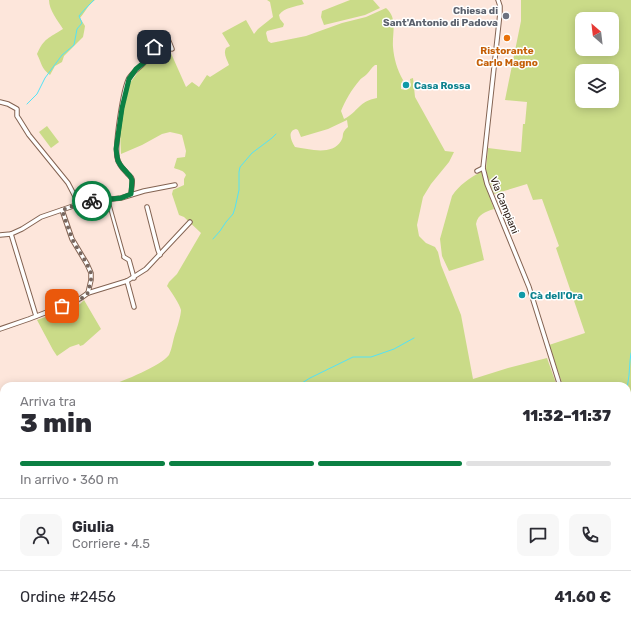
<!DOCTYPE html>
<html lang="it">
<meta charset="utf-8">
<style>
:root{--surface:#fff;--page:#f7f7f7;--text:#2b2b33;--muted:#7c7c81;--line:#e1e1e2;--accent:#0b8043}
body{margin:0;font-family:Rubik,sans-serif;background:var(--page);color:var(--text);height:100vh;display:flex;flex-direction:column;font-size:15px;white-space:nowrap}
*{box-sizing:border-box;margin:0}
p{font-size:13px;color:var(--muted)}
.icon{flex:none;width:22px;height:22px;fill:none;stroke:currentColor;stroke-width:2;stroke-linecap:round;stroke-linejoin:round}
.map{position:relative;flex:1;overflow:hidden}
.drawer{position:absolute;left:0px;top:382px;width:631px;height:248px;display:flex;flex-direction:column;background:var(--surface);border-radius:12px 12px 0 0;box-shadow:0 2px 10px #0003}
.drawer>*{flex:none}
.needle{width:26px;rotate:332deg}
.tools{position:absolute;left:575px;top:12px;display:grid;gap:8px}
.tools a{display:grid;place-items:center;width:44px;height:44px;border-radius:8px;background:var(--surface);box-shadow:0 2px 10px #0003;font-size:20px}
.pin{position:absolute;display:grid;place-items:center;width:34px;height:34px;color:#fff;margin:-17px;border-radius:8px;box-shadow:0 2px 6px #0006}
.courier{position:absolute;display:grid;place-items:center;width:40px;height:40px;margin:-20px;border:3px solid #0b8043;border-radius:50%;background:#fff;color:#222;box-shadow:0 1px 5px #0007}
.headline em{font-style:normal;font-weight:800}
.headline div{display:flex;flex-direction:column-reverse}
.headline{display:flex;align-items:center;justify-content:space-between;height:68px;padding:0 20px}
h1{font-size:26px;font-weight:800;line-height:30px}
.bar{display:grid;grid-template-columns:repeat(4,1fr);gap:6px 4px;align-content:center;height:48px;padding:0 20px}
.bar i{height:5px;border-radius:3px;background:var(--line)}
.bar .current{background:var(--accent)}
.bar p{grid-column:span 4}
.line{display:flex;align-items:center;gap:10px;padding:0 20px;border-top:1px solid var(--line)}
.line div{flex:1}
.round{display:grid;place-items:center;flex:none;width:42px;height:42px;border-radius:8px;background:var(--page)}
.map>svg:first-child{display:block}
.green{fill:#cadb88;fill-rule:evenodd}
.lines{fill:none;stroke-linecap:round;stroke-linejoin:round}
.stream{stroke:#54e2f6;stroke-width:1}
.pedestrian-casing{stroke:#836352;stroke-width:4.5}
.minor-casing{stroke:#836352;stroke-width:5.5}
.tertiary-casing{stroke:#836352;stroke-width:6}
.pedestrian{stroke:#fff;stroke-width:2.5}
.minor{stroke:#fff;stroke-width:3.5}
.tertiary{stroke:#fff;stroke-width:4.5}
.done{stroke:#77665e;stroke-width:4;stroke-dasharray:0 7.2}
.route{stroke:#0b8043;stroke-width:5}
.worship-dot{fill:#6b7280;stroke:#fff;stroke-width:1.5}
.food-dot{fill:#e8710a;stroke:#fff;stroke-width:1.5}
.culture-dot{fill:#0f9aa8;stroke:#fff;stroke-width:1.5}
.labels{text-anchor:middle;stroke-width:3;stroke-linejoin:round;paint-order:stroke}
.worship-label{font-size:10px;font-weight:bold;fill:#5b616d;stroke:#fff;text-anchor:end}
.food-label{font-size:10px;font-weight:bold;fill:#c56008;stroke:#fff}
.culture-label{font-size:10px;font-weight:bold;fill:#0d838f;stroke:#fff;text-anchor:start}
.street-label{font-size:10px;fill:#2f211a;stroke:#fff}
</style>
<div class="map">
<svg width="631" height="630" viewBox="0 0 631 630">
<rect width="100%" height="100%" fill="#fde6db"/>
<g class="green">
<path d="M49,0h46c-6,4 -10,12 -15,18l5,8 -1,6 -1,5 -19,19 -2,6 -7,4 -5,9c-9,-7 -8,-11 -13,-21 7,-16 12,-16 26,-25 -5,-8 -14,-19 -14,-29z"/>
<path d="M267,0h35l2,4c-9,3 -19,3 -25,11l1,4 4,5 -1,3 -16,4 -1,2 2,8 3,2 35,-7 36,-13 24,-6 20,-9c12,10 6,25 7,39 1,12 4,22 10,33l-2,4v5l4,1c6,-2 6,-5 5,-11l3,-1 2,19 30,54 9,1 -5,10 -18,22 -8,13 -6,28 2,11 7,7 9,4 3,5 3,13 20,50 12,64 35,-11 39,-10 10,28h-448c14,-5 52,-20 60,-31 3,-6 4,-15 6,-21 2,-5 6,-19 6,-24 -1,-5 -10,-19 -14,-24l2,-4 8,-8 24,-41 -17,-16 -5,-2 -7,-21 1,-4 11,-5v-6l2,-4c-3,-5 -7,-5 -12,-7l3,-10 8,-1 1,-6 -4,-16 -3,-1 -9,-2 -8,2 -20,11 -21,9 -1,-22 2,-23 4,-10 1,-12 14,-19 14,-20 9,-9 3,2 3,10 16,36 6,-5 7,5 8,-12 3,2 19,-12c-2,-6 -6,-11 -3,-17l4,-2 -8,-13 24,-13 8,14 4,-5 15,-12 -3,-15zM375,65h2v33c-18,3 -19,14 -33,21l-3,-8c4,-10 11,-22 18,-30 2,-3 5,-4 8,-7 3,-3 4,-6 8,-9zM347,120l1,7c-8,7 -3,8 -7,14 -9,15 -32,8 -46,6 -4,-6 -8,-16 1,-18l2,1 3,7 27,-8z"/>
<polygon points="350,0 373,0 380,8 365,15 324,25 321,17 322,11"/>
<path d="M521,0h110v562l-1,2 1,1v65h-145l3,-4h138v-62l1,-2 -1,-1v-175h-64l-14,-41 36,-12 -29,-85 3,-2 -17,-47 -9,1 -6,-16 -33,10 -7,-19 -1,-6 2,-21 33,4 2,-28h2l2,-22 -22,-2 16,-79zM582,19h30v30h-30zM582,71h30v30h-30z"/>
<polygon points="47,126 59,142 51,148 39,132"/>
<path d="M482,171l1,7 11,31c-9,3 -16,5 -18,15l8,36 -35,11 -7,-15 -2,-17 12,-43c7,-11 18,-18 30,-25z"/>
<polygon points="84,300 101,329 83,345 80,346 79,344 70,347 57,356 53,350 37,320 48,316 49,318 53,317 53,314 80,304"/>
<polygon points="4,423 4,479 0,480 0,425"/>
<polygon points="4,527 4,550 0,545 0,529"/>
<polygon points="190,626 452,626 448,630 189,630"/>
</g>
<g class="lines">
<g class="stream">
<polyline points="27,104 37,94 45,78 62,55 74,45 77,29 82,23 79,16 85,9 94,0"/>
<polyline points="213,239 220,231 226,222 233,214 235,208 239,190 239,172 240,167 252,153 272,138 276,134"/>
<polyline points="298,386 302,383 310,378 353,357 371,357 394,349 414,338"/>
<polyline points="627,389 629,375 630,361 631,353"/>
</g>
<defs>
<polyline id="pedestrian" points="108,200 124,257"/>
<g id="minor">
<polyline points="498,0 500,6 500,13 483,168 487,184 529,287 560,386"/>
<polyline points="0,102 8,104 17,109 17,116 19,119 29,135 68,183 79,204"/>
<polyline points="477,171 483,168"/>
<path d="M131,194c0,-4 2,-10 1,-15 -1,-3 -4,-4 -6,-7 -4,-4 -8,-9 -9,-15 -2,-13 6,-68 12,-79 5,-8 14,-12 19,-20 5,-7 8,-18 16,-21l4,2 4,10"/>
<polyline points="147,207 158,250 160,255"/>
<polyline points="62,210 72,239 87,264 91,273 91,280 88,293"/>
<polyline points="11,234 36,316"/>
<polyline points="0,235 11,234 22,229 41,217 79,204 86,202 121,198 144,191 175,185"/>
<polyline points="124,257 129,260 134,278"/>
<polyline points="127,281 134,307"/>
<polyline points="0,329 29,319 73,302 81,298 88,293 127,281 146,269 190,222"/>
<polyline points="0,527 4,525"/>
<polyline points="0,568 4,573"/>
<polyline points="0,582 4,580"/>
<polyline points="42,626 47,630"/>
<polyline points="97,626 99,630"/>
<polyline points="148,626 149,626"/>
<polyline points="127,630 128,626"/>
</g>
<g id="tertiary">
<polyline points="0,554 4,559"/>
<polyline points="0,561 4,566"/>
<polyline points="57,626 61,630"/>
</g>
</defs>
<use href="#pedestrian" class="pedestrian-casing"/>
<use href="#minor" class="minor-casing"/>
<use href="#tertiary" class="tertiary-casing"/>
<use href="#pedestrian" class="pedestrian"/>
<use href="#minor" class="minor"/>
<use href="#tertiary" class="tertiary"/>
</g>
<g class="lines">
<polyline class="done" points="62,306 82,298 88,293 91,280 91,273 87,264 72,239 62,210 79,204 92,201"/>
<polyline class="route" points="92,201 121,198 131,194 132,180 130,176 121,166 118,161 117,156 116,149 122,108 129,79 136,69 147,60 154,47"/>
</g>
<circle class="worship-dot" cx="506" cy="16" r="4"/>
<circle class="food-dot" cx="507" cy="38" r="4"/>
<g class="culture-dot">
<circle cx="406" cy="85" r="4"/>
<circle cx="522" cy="295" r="4"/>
</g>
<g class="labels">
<g class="worship-label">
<text x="498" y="14">Chiesa di<tspan x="498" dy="12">Sant'Antonio di Padova</tspan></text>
</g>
<g class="food-label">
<text x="507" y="54">Ristorante<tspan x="507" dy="12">Carlo Magno</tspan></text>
</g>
<g class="culture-label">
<text x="414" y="89">Casa Rossa</text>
<text x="530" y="299">Cà dell'Ora</text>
</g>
<g class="street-label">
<text transform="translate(505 205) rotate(68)" y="4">Via Campiani</text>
</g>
</g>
</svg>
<div class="tools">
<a><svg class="needle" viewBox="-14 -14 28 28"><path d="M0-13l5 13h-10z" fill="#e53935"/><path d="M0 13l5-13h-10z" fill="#7c7c81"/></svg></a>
<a><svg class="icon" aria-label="layers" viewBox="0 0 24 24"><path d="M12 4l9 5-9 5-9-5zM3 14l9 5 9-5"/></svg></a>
</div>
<div class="pin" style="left:62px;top:306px;background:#ea580c"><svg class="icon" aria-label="bag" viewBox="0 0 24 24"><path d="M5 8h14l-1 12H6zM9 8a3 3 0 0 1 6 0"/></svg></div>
<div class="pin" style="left:154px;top:47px;background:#1f2937"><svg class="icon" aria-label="home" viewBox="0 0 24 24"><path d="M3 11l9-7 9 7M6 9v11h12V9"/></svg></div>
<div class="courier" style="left:92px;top:201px"><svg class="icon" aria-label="bike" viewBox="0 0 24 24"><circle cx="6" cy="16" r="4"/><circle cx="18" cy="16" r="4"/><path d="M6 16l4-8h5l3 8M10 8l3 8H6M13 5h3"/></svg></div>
<section class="drawer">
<div class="headline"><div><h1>3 min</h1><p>Arriva tra</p></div><em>11:32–11:37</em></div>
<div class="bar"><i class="current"></i><i class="current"></i><i class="current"></i><i></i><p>In arrivo · 360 m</p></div>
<div class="line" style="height:72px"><a class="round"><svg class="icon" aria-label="person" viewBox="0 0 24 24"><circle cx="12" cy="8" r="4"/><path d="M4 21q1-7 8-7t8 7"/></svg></a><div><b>Giulia</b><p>Corriere · 4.5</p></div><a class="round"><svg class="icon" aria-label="chat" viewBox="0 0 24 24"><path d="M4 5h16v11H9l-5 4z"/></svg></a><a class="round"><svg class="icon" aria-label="phone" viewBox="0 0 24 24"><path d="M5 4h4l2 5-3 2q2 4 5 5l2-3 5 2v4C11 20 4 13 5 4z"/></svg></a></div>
<div class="line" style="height:52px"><div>Ordine #2456</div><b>41.60 €</b></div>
</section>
</div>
